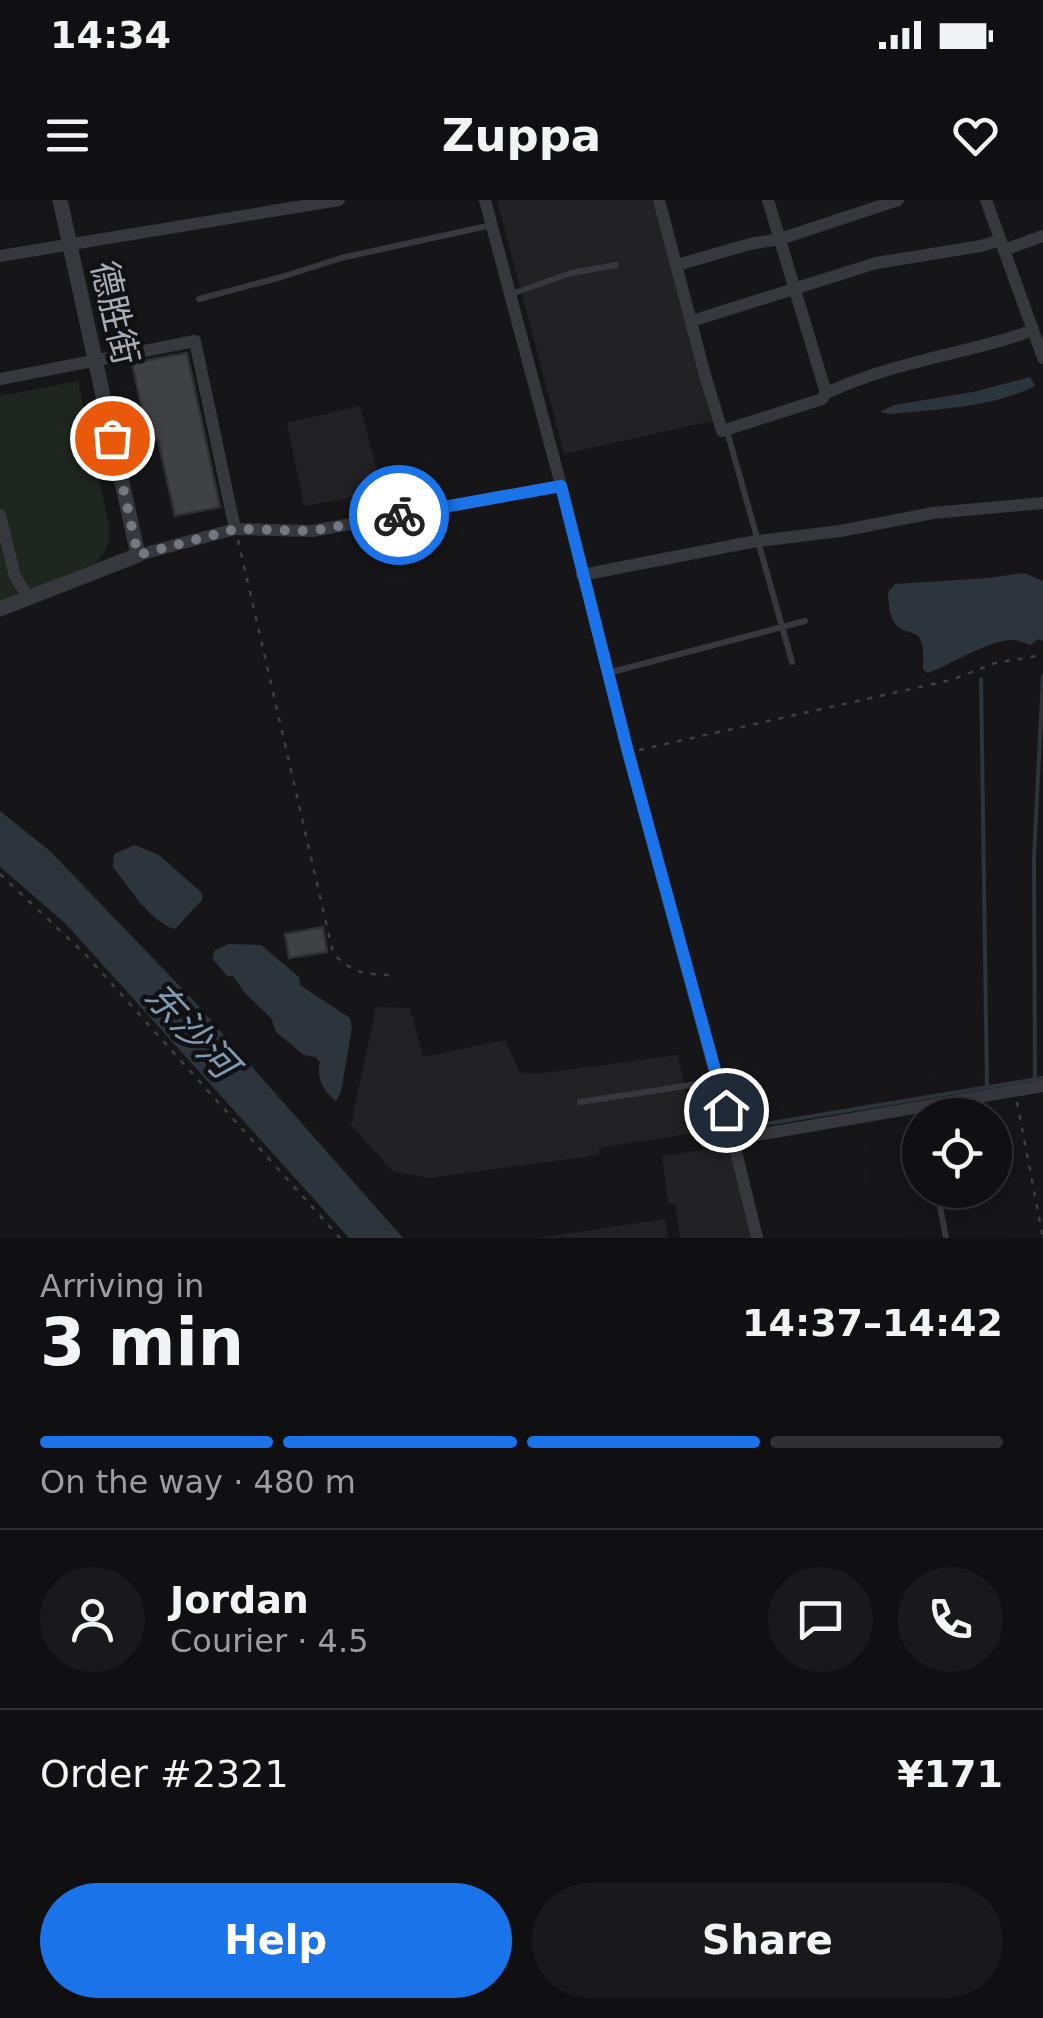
<!DOCTYPE html>
<meta charset="utf-8">
<style>
:root{--surface:#101012;--page:#19191b;--text:#f1f3f6;--muted:#9c9d9f;--line:#303032;--accent:#1a73e8}
body{margin:0;font-family:"DejaVu Sans","Noto Sans SC",sans-serif;background:var(--page);color:var(--text);height:100vh;display:flex;flex-direction:column;font-size:38px;white-space:nowrap}
*{box-sizing:border-box;margin:0}
p{font-size:32px;color:var(--muted)}
.icon{flex:none;width:55px;height:55px;fill:none;stroke:currentColor;stroke-width:2;stroke-linecap:round;stroke-linejoin:round}
.map{position:relative;height:1038px;overflow:hidden}
.details{display:flex;flex-direction:column;background:var(--surface);flex:1}
.details>*{flex:none}
.tools{position:absolute;left:902px;top:898px;display:grid;gap:20px}
.tools a{display:grid;place-items:center;width:110px;height:110px;border-radius:50%;background:var(--surface);box-shadow:0 10px 40px #0002,0 0 0 2px var(--line);font-size:50px}
.pin{position:absolute;display:grid;place-items:center;width:85px;height:85px;color:#fff;margin:-42px;border:5px solid #fff;border-radius:50%;box-shadow:0 2px 10px #0007}
.courier{position:absolute;display:grid;place-items:center;width:100px;height:100px;margin:-50px;border:8px solid #1a73e8;border-radius:50%;background:#fff;color:#222;box-shadow:0 2px 12px #0007}
.headline em{font-style:normal;font-weight:800}
.headline div{display:flex;flex-direction:column-reverse}
.headline{display:flex;align-items:center;justify-content:space-between;height:170px;padding:0 40px}
h1{font-size:65px;font-weight:800;line-height:75px}
.bar{display:grid;grid-template-columns:repeat(4,1fr);gap:15px 10px;align-content:center;height:120px;padding:0 40px}
.bar i{height:12px;border-radius:8px;background:var(--line)}
.bar .selected{background:var(--accent)}
.bar p{grid-column:span 4}
.line{display:flex;align-items:center;gap:25px;padding:0 40px;border-top:2px solid var(--line)}
.line div{flex:1}
.round{display:grid;place-items:center;flex:none;width:105px;height:105px;border-radius:52px;background:var(--page)}
.button{display:flex;gap:20px;margin-top:auto;padding:20px 40px}
.button a{flex:1;height:115px;border-radius:60px;background:var(--accent);color:#fff;font-size:40px;font-weight:800;line-height:115px;text-align:center}
.button a+a{background:var(--page);color:var(--text)}
.status{display:flex;justify-content:space-between;align-items:center;height:70px;padding:0 50px;background:var(--surface);direction:ltr}
.status svg{height:28px;fill:currentColor}
header{display:flex;justify-content:space-between;align-items:center;height:130px;padding:0 40px;background:var(--surface);font-size:45px;font-weight:800}
.map>svg:first-child{display:block}
.built{fill:#222225}
.green{fill:#1e261f}
.water{fill:#2c353c}
.lines{fill:none;stroke-linecap:round;stroke-linejoin:round}
.stream{stroke:#2c353c;stroke-width:4}
.building{fill:#404145;stroke:#303034;stroke-width:2.5}
.path{stroke:#3d3f44;stroke-width:2.5;stroke-dasharray:5 8;stroke-linecap:butt}
.service{stroke:#37383d;stroke-width:6}
.minor{stroke:#37383d;stroke-width:12}
.tertiary{stroke:#37383d;stroke-width:15}
.done{stroke:#757880;stroke-width:10;stroke-dasharray:0 18}
.route{stroke:#1a73e8;stroke-width:12}
.labels{text-anchor:middle;stroke-width:9;stroke-linejoin:round;paint-order:stroke}
.street-label{font-size:35px;fill:#a8adb8;stroke:#111113}
.water-label{font-size:38px;font-style:italic;fill:#7f9bb3;stroke:#111113}
</style>
<div class="status"><b>14:34</b><svg viewBox="0 0 49 12"><path d="M0 12V9h3v3zM5 12V6h3v6zM10 12V3h3v9zM15 12V0h3v12zM26 1h20v11H26zM47 4h2v5h-2z"/></svg></div>
<header><svg class="icon" aria-label="menu" viewBox="0 0 24 24"><path d="M4 6h16M4 12h16M4 18h16"/></svg>Zuppa<svg class="icon" aria-label="heart" viewBox="0 0 24 24"><path d="M12 20l-8-8c-3-5 5-10 8-4 3-6 11-1 8 4z"/></svg></header>
<div class="map">
<svg width="1043" height="1038" viewBox="0 0 1043 1038">
<rect width="100%" height="100%" fill="#161618"/>
<g class="built">
<polygon points="497,0 654,0 712,221 564,254"/>
<polygon points="360,206 382,292 304,306 287,223"/>
<polygon points="376,807 410,808 423,857 505,840 520,872 536,874 678,855 694,933 599,948 599,955 429,978 393,971 351,925"/>
<polygon points="729,946 751,1038 680,1038 675,1003 668,1003 662,956"/>
<polygon points="665,1019 668,1038 537,1038"/>
</g>
<path class="green" d="M78,181l31,144c2,16 -2,27 -14,38l-95,41v-208z"/>
<g class="water">
<path d="M1030,177l5,9c-45,22 -96,23 -145,28l-10,-2 14,-7 79,-13z"/>
<path d="M1024,373l19,8v60l-4,-2 -9,6c-3,-1 -12,-5 -16,-5 -21,-2 -65,25 -86,33l-5,-3c0,-8 1,-19 -1,-26 -3,-12 -10,-10 -19,-14 -14,-6 -14,-25 -15,-38l7,-8 93,-6z"/>
<polygon points="0,611 50,651 193,800 403,1038 349,1038 66,724 0,667"/>
<path d="M135,645l24,10 43,38v7l-27,29c-23,-5 -48,-44 -62,-62l1,-13z"/>
<path d="M229,744l32,1 38,32 1,8 50,33 2,9 -11,65 -5,9c-13,-10 -20,-23 -16,-39l-5,-5 -11,-2 -28,-23 -5,-14 -27,-26 -10,-15 -7,-1 -15,-18 3,-8z"/>
</g>
<g class="lines">
<g class="stream">
<polyline points="981,479 987,887"/>
<polyline points="1035,879 1034,657 1043,476"/>
<polyline points="747,927 1043,878"/>
</g>
</g>
<g class="building">
<polygon points="187,153 220,307 175,316 158,240 149,242 132,163"/>
<polygon points="323,727 327,752 289,758 285,734"/>
</g>
<g class="lines">
<g class="path">
<path d="M238,340l95,413c17,19 31,21 55,22l3,7"/>
<polyline points="639,550 951,480 995,463 1043,455"/>
<polyline points="0,674 86,755 340,1038"/>
<polyline points="1017,902 1043,1038"/>
</g>
<g class="service">
<polyline points="511,94 571,73 616,65"/>
<polyline points="199,99 285,76 341,58 492,25"/>
<polyline points="727,231 792,462"/>
<polyline points="608,473 805,421"/>
<polyline points="580,902 718,881"/>
<polyline points="937,990 946,1038"/>
</g>
<g class="minor">
<polyline points="485,0 558,274 628,552 733,939 1043,886"/>
<polyline points="659,0 705,175 722,231 822,199 826,193 768,0"/>
<polyline points="986,0 1043,158"/>
<polyline points="1004,50 1043,36"/>
<polyline points="0,56 339,0"/>
<polyline points="677,65 750,44 780,39 898,0"/>
<polyline points="692,121 876,63 981,46 1000,40"/>
<polyline points="0,179 195,141 235,329"/>
<path d="M826,193c31,-14 65,-25 99,-33 36,-10 73,-16 108,-30"/>
<polyline points="0,315 15,376 28,397"/>
<polyline points="138,355 235,329 312,331 561,286"/>
<polyline points="582,375 751,342 840,331 933,313 1043,303"/>
<polyline points="733,939 757,1038"/>
</g>
<polyline class="tertiary" points="0,409 138,355 60,0"/>
</g>
<g class="lines">
<polyline class="done" points="112,238 138,355 236,329 312,331 399,315"/>
<polyline class="route" points="399,315 561,286 628,552 726,910"/>
</g>
<g class="labels">
<g class="street-label">
<text transform="translate(115 113) rotate(77)" y="12">德胜街</text>
</g>
<g class="water-label">
<text transform="translate(191 830) rotate(47)" y="13">东沙河</text>
</g>
</g>
</svg>
<div class="tools">
<a><svg class="icon" aria-label="locate" viewBox="0 0 24 24"><circle cx="12" cy="12" r="6"/><path d="M12 2v4M12 18v4M2 12h4M18 12h4"/></svg></a>
</div>
<div class="pin" style="left:112px;top:238px;background:#ea580c"><svg class="icon" aria-label="bag" viewBox="0 0 24 24"><path d="M5 8h14l-1 12H6zM9 8a3 3 0 0 1 6 0"/></svg></div>
<div class="pin" style="left:726px;top:910px;background:#1f2937"><svg class="icon" aria-label="home" viewBox="0 0 24 24"><path d="M3 11l9-7 9 7M6 9v11h12V9"/></svg></div>
<div class="courier" style="left:399px;top:315px"><svg class="icon" aria-label="bike" viewBox="0 0 24 24"><circle cx="6" cy="16" r="4"/><circle cx="18" cy="16" r="4"/><path d="M6 16l4-8h5l3 8M10 8l3 8H6M13 5h3"/></svg></div>
</div>
<section class="details">
<div class="headline"><div><h1>3 min</h1><p>Arriving in</p></div><em>14:37–14:42</em></div>
<div class="bar"><i class="selected"></i><i class="selected"></i><i class="selected"></i><i></i><p>On the way · 480 m</p></div>
<div class="line" style="height:180px"><a class="round"><svg class="icon" aria-label="person" viewBox="0 0 24 24"><circle cx="12" cy="8" r="4"/><path d="M4 21q1-7 8-7t8 7"/></svg></a><div><b>Jordan</b><p>Courier · 4.5</p></div><a class="round"><svg class="icon" aria-label="chat" viewBox="0 0 24 24"><path d="M4 5h16v11H9l-5 4z"/></svg></a><a class="round"><svg class="icon" aria-label="phone" viewBox="0 0 24 24"><path d="M5 4h4l2 5-3 2q2 4 5 5l2-3 5 2v4C11 20 4 13 5 4z"/></svg></a></div>
<div class="line" style="height:130px"><div>Order #2321</div><b>¥171</b></div>
<div class="button"><a>Help</a><a>Share</a></div>
</section>
